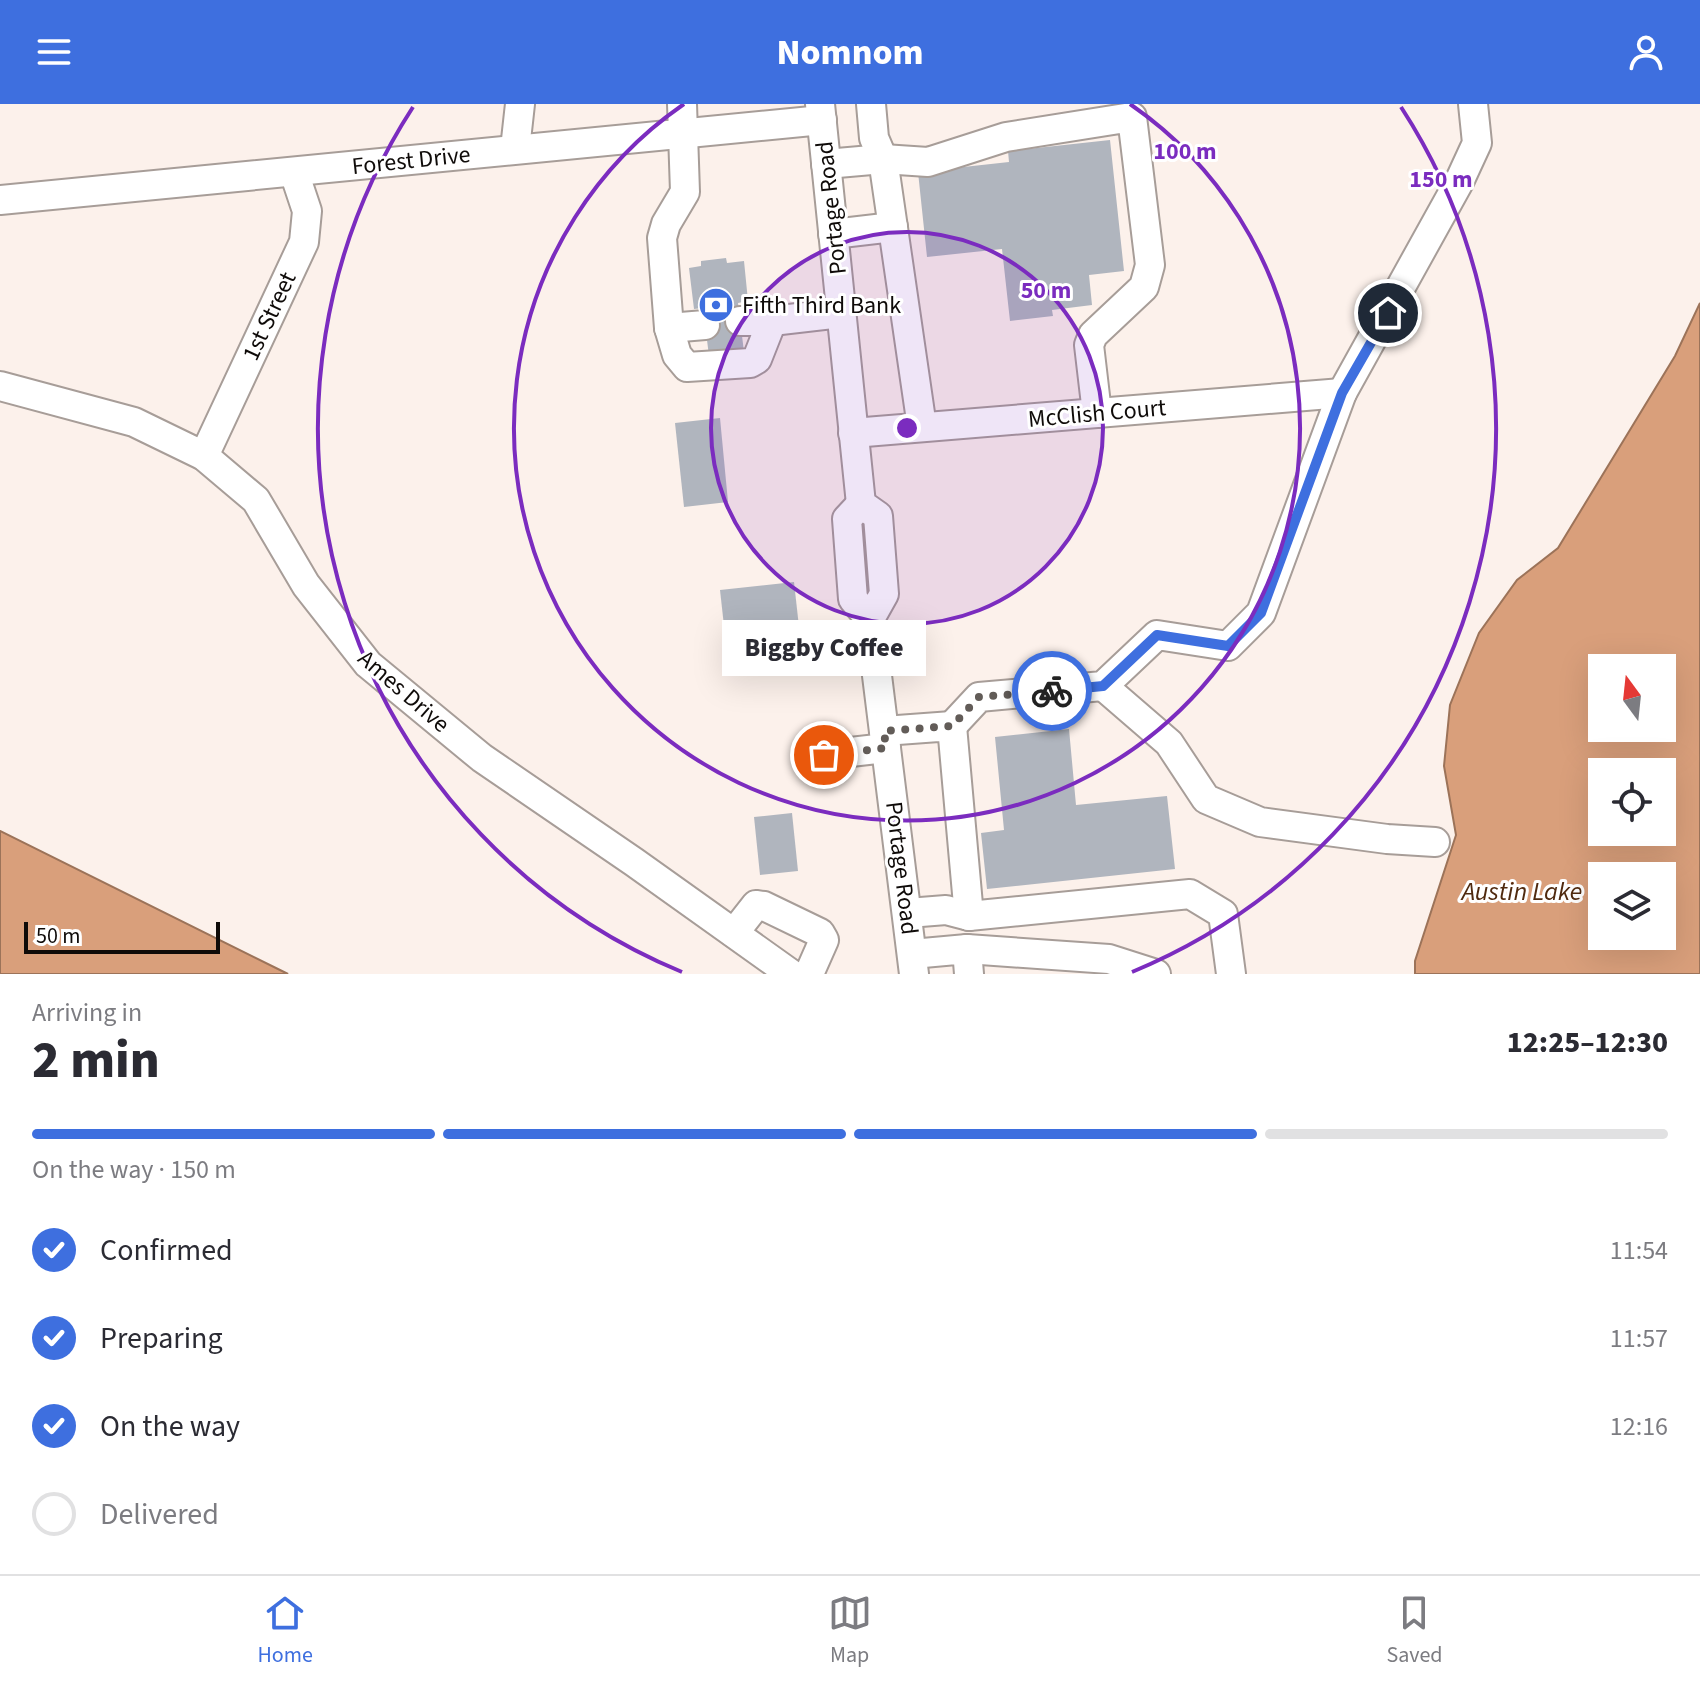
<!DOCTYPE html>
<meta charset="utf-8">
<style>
:root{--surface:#fff;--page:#f2f2f3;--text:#2b2b33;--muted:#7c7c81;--line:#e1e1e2;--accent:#3e6fdf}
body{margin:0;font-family:"Source Sans 3",sans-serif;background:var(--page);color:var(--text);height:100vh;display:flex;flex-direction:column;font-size:30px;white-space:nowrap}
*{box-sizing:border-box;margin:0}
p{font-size:26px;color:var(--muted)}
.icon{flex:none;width:44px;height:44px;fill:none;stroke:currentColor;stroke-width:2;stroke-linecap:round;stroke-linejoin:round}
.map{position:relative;height:870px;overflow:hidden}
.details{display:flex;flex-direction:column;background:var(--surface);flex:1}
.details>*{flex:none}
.needle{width:52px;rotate:345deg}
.tools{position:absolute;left:1588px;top:550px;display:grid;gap:16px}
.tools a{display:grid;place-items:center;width:88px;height:88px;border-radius:0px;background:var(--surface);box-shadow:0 8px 32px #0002;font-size:40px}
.scale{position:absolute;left:24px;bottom:20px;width:196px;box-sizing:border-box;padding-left:8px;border:4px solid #0f0b09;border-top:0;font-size:22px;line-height:28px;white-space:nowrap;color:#0f0b09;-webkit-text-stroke:6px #fff;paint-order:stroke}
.pin{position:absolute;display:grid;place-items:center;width:68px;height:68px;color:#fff;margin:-34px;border:4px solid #fff;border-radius:50%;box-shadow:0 2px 8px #0007}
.courier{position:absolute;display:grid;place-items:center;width:80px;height:80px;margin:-40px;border:6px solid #3e6fdf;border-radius:50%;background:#fff;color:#222;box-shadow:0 2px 10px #0007}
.bubble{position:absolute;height:56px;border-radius:0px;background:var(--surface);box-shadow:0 8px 32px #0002;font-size:26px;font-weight:800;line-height:56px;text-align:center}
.headline em{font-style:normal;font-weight:800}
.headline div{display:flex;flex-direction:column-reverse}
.headline{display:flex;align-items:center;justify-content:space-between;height:136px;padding:0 32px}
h1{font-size:52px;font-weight:800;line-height:60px}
.bar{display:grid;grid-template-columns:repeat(4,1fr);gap:12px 8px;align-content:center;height:96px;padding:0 32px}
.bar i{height:10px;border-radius:6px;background:var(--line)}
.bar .active{background:var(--accent)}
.bar p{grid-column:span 4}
ol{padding:0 32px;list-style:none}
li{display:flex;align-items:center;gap:24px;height:88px}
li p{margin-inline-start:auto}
li .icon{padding:8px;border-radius:50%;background:var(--accent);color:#fff;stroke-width:4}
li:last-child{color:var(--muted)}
li i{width:44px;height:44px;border:4px solid var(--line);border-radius:50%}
header{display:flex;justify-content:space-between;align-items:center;height:104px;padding:0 32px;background:var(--accent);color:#fff;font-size:36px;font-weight:800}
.dock{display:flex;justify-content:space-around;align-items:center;height:112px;border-top:2px solid var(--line);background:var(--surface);font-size:22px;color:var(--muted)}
.dock a{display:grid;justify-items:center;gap:4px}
.dock .active{color:var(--accent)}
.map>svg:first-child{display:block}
.water{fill:#d99f7b;stroke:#9c7359;stroke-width:2;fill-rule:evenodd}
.building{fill:#b0b5be}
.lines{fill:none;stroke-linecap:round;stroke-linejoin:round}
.minor-casing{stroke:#a79d98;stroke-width:32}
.minor{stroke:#fff;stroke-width:28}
.done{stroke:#625c58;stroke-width:8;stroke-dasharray:0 14.4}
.route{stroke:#3e6fdf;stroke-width:10}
.ring{fill:none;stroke:#7b2cbf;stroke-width:4}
.labels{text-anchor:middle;stroke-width:6;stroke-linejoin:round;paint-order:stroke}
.street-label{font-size:24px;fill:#0f0b09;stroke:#fff}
.poi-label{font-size:24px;fill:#0f0b09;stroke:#fff;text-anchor:start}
.water-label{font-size:26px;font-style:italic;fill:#502a0f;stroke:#fff}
.centre{fill:#7b2cbf;stroke:#fff;stroke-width:4}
.ring-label{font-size:24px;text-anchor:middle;font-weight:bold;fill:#7b2cbf;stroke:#fff;stroke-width:6;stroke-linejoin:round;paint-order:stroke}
</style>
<header><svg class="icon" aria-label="menu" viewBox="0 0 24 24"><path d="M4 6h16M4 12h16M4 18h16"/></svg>Nomnom<svg class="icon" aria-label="person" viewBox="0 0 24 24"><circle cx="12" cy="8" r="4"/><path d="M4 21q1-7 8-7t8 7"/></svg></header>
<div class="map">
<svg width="1700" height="870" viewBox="0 0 1700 870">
<rect width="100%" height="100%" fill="#fcf1eb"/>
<g class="water">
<path d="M1700,199v671h-285v-13l41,-126 -12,-69 6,-61 29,-72 38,-53 41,-32 117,-192zM1602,564h60v60h-60zM1602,668h60v60h-60zM1602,772h60v60h-60z"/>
<polygon points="0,727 280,866 288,870 0,870"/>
</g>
<g class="building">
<polygon points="1110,36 1124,167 1089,171 1092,201 1052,206 1053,212 1010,217 1002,145 927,153 918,68 1009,58 1008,47"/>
<polygon points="726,154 727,159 744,157 748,197 738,199 744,248 709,252 703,204 694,205 689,164 701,162 701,157"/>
<polygon points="720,314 728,398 684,403 675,319"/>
<polygon points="794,478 801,541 727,549 720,486"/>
<polygon points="1069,625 1076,701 1167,692 1175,765 987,785 981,729 1004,726 995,633"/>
<polygon points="792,709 798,767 760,771 754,713"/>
</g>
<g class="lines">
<defs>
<g id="minor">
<polyline points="682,0 685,88 666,120 662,134 669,224 677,251 687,263 750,259 757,255 772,217"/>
<polyline points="820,0 861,400 878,412 884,490 870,515"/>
<polyline points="871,0 874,34 883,55 922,323"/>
<polyline points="515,45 520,0"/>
<polyline points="826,60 883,55 928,58 1006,33 1132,13 1150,161 1144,183 1093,231 1089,241 1097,309"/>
<polyline points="0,96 822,16"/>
<polyline points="833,130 893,123"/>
<polyline points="740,217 772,217 841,209"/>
<polyline points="669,224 705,221"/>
<polyline points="0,282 134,318 204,352 256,396 306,481 368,560 482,654 634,758 791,870"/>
<polyline points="853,329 1342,289"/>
<polyline points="204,352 304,138 307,107 294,68"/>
<polyline points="861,400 847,415 853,495 870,515 914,870"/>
<polyline points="1103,582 1169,639 1206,695 1260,718 1387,735 1435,738"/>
<polyline points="952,622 979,593 1103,582 1157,531 1228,542 1261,509 1342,289 1459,78 1477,39 1473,0"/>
<polyline points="884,627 952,622 969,812"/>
<polyline points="824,651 886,644"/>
<polyline points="908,809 946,806 969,812 1190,790 1223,810 1231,870"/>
<polyline points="734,829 756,801 764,802 820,829 824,836 809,870"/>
<polyline points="967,845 1109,855 1156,870"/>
<polyline points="912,850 967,845 969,870"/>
</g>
</defs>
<use href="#minor" class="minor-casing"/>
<use href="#minor" class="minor"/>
</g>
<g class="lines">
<polyline class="done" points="824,651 886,644 884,627 952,622 979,593 1052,587"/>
<polyline class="route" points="1052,587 1103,582 1157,531 1228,542 1261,509 1342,289 1388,209"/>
</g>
<circle cx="907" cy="324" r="196" fill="#7b2cbf" fill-opacity=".12"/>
<g class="ring">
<circle cx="907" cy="324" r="196"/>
<path d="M1130 0A393 393 0 1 1 684 0"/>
<path d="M682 868A589 589 0 0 1 413 3M1401 3A589 589 0 0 1 1132 868"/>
</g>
<defs>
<symbol id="bank-disc" viewBox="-11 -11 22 22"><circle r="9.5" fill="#3e6fdf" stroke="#fff"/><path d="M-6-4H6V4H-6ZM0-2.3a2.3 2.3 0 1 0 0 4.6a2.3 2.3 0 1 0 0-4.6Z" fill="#fff"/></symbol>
</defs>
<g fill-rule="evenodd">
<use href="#bank-disc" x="696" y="181" width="40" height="40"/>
</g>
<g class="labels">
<g class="street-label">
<text transform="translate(411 56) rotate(-6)" y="8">Forest Drive</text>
<text transform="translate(831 104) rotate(-96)" y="8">Portage Road</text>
<text transform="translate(269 212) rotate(-65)" y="8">1st Street</text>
<text transform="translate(1097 309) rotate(-5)" y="8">McClish Court</text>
<text transform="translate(404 587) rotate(41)" y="8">Ames Drive</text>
<text transform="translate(902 764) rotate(83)" y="8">Portage Road</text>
</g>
<g class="poi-label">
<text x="742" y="209">Fifth Third Bank</text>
</g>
<g class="water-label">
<text x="1522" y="796">Austin Lake</text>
</g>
</g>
<circle cx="907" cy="324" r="12" class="centre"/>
<g class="ring-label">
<text x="1185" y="55">100 m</text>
<text x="1441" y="83">150 m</text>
<text x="1046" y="194">50 m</text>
</g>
</svg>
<div class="tools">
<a><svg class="needle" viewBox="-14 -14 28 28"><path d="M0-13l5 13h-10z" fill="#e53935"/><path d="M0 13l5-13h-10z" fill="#7c7c81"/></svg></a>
<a><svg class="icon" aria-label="locate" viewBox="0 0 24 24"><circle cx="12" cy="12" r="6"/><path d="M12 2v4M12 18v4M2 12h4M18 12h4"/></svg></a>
<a><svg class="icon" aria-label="layers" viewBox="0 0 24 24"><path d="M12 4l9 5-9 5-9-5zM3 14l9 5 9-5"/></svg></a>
</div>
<div class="scale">50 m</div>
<div class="pin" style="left:824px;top:651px;background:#ea580c"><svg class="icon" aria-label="bag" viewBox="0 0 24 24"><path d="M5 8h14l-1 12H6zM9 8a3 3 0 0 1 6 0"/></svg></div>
<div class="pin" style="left:1388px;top:209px;background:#1f2937"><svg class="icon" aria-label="home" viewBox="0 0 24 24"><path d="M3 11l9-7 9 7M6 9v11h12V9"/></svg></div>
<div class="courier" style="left:1052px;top:587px"><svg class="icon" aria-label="bike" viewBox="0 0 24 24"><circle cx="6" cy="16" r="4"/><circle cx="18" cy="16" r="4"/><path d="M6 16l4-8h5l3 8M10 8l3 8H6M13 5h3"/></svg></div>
<div class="bubble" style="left:722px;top:516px;width:204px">Biggby Coffee</div>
</div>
<section class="details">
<div class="headline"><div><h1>2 min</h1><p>Arriving in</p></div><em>12:25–12:30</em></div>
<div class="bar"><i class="active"></i><i class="active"></i><i class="active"></i><i></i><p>On the way · 150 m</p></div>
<ol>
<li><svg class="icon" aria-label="check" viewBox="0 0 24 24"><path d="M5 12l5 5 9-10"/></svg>Confirmed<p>11:54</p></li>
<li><svg class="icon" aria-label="check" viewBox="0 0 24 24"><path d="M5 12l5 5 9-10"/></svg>Preparing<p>11:57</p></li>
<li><svg class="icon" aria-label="check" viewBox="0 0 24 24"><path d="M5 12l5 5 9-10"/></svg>On the way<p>12:16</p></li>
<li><i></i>Delivered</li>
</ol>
</section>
<nav class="dock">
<a class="active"><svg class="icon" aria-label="home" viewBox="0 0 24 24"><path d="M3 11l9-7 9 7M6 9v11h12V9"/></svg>Home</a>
<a><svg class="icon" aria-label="map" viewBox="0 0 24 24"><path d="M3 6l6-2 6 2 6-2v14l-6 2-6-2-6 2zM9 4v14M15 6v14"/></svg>Map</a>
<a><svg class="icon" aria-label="saved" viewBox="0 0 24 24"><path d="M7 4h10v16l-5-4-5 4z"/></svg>Saved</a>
</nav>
